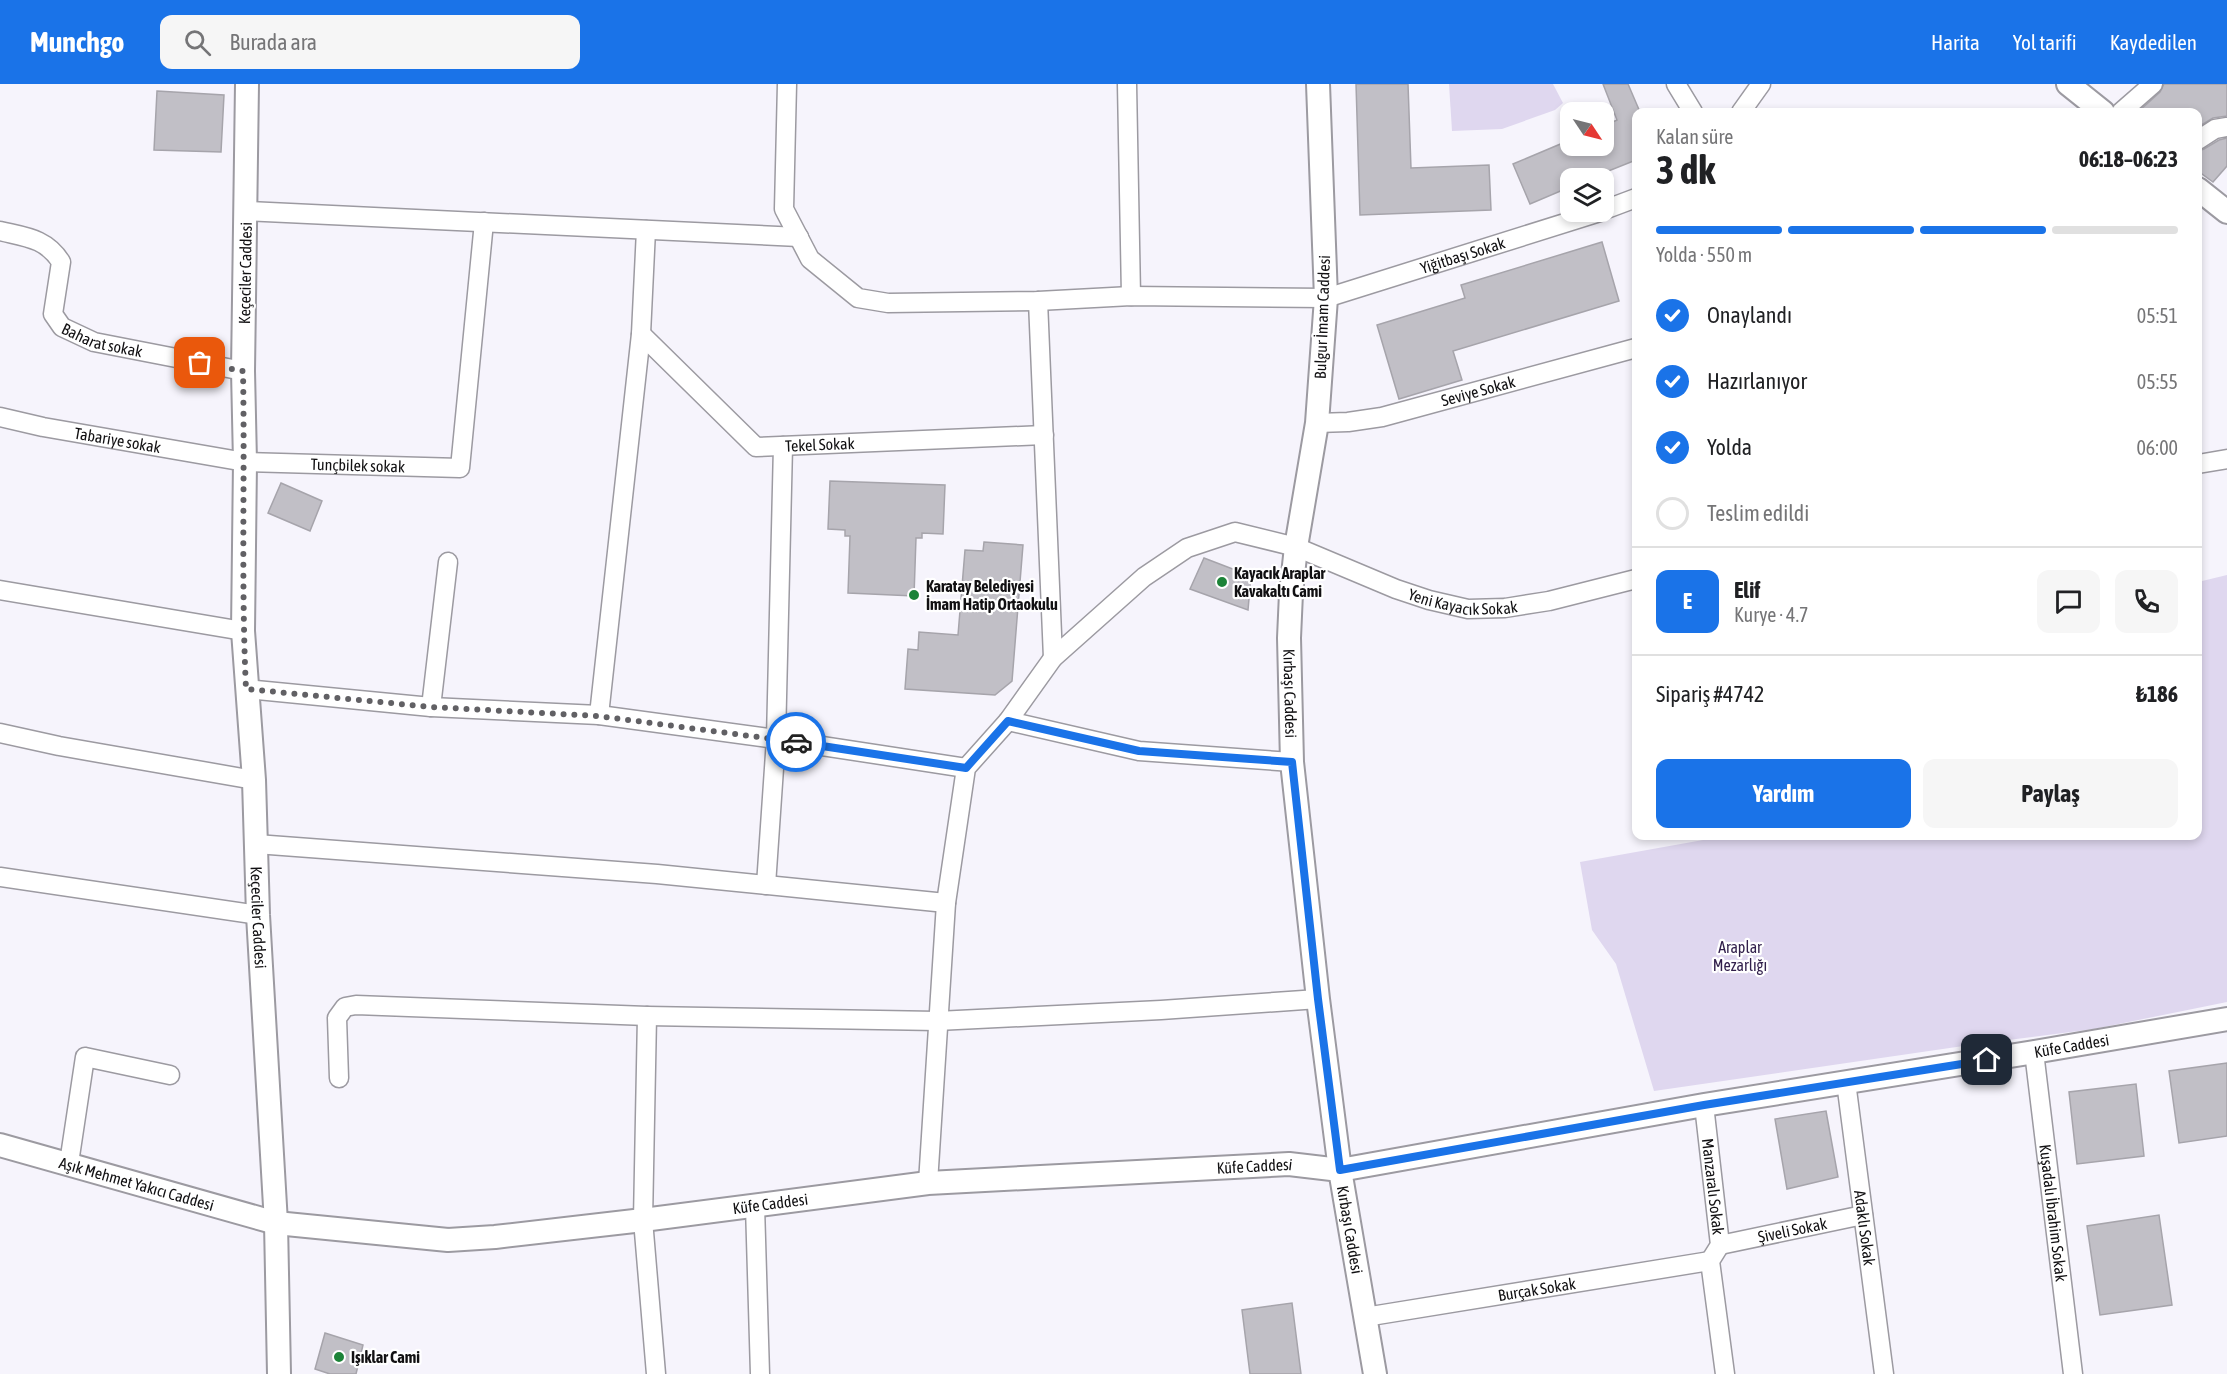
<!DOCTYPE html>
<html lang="tr">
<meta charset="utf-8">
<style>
:root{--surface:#fff;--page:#f6f6f6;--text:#202124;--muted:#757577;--line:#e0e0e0;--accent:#1a73e8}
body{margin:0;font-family:"Asap Condensed",sans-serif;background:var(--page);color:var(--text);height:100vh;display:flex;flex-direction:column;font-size:22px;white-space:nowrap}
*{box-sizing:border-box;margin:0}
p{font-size:20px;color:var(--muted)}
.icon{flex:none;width:33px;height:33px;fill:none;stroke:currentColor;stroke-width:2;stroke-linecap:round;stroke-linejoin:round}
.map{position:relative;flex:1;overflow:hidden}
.panel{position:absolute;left:1632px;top:24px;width:570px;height:732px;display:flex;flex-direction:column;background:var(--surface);border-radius:12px;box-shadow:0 3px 9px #0003}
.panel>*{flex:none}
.needle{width:39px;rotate:125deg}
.tools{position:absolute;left:1560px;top:18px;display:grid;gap:12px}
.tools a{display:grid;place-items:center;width:54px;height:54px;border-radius:12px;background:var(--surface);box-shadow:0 3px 9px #0003;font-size:30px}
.pin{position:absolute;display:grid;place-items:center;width:51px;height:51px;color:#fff;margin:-26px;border-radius:12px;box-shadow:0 3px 9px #0006}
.courier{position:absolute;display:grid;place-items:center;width:60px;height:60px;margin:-30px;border:4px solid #1a73e8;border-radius:50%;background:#fff;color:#222;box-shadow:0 2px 8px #0007}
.headline em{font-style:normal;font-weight:700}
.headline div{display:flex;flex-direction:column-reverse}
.headline{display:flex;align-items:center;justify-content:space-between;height:102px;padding:0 24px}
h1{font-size:39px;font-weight:700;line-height:45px}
.bar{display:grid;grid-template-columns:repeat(4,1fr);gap:9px 6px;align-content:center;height:72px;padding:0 24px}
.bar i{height:8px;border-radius:4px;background:var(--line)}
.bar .active{background:var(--accent)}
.bar p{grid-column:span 4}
.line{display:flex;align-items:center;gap:15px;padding:0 24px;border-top:2px solid var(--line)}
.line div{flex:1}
.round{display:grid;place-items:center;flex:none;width:63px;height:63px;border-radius:12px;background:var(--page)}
ol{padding:0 24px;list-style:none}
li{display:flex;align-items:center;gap:18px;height:66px}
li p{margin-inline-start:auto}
li .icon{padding:6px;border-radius:50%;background:var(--accent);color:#fff;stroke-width:4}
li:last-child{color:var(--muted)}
li i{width:33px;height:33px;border:3px solid var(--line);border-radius:50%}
.primary-button{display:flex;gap:12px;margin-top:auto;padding:12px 24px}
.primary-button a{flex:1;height:69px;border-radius:12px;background:var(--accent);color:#fff;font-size:24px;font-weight:700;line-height:69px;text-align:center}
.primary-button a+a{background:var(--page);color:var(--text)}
header{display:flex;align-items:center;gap:36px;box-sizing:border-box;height:84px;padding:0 30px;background:var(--accent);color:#fff}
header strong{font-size:28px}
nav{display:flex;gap:33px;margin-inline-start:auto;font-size:21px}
.search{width:420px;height:54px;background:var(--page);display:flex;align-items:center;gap:15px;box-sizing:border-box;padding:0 21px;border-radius:12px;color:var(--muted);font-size:22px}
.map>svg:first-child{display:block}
.green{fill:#dfd7ef}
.building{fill:#c1bfc6;stroke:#a6a4ab;stroke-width:1.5}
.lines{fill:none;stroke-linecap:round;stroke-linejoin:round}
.minor-casing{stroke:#9c9aa1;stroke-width:21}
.tertiary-casing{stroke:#9c9aa1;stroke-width:26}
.minor{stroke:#fff;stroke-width:18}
.tertiary{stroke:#fff;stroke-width:22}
.done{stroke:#616064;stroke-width:6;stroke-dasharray:0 10.8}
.route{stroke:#1a73e8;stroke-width:8}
.poi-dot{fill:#1c8338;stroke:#fff;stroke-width:2}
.labels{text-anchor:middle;stroke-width:4.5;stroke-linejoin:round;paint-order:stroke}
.street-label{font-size:16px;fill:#111012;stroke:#fff}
.poi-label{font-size:16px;font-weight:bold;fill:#111012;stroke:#fff;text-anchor:start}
.park-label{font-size:16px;fill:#32204c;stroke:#fff}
</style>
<header>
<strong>Munchgo</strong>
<div class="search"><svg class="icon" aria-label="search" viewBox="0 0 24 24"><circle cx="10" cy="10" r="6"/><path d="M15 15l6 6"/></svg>Burada ara</div>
<nav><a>Harita</a><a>Yol tarifi</a><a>Kaydedilen</a></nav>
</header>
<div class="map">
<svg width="2227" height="1290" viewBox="0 0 2227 1290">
<rect width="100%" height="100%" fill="#f6f4fc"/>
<g class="green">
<polygon points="1449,0 1553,0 1563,19 1555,26 1502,45 1452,47"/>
<polygon points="2227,491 2227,918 2094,945 1977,960 1654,1007 1616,880 1592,846 1580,778 1703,756 1702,752 2198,752 2198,498"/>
</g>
<g class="building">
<polygon points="1356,0 1408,0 1411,84 1489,81 1491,126 1360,131"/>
<polygon points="1603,0 1628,0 1640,28 1636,28 1636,76 1591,94 1570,94 1570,103 1530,120 1513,80 1570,56 1570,62 1604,62 1604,42 1617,36"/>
<polygon points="2164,0 2227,0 2227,32 2213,34 2198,43 2198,28 2138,28 2160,8"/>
<polygon points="157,7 224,11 221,68 154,66"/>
<polygon points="2227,54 2227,82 2213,98 2198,87 2198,67 2204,65 2219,56"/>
<polygon points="1602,158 1619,217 1453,267 1462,296 1399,315 1377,241 1465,214 1461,201"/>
<polygon points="830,397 945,401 943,450 922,449 922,454 916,454 914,512 848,509 850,452 845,452 845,446 828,445"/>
<polygon points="281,399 322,417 310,447 268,429"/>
<polygon points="984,458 1023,461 1012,597 995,611 905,605 908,565 918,566 919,548 958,551 965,466 983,467"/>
<polygon points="1204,474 1251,492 1248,526 1190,505"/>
<polygon points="2227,979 2227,1052 2179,1059 2169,987"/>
<polygon points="2136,1000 2144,1072 2077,1080 2069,1008"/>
<polygon points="1826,1027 1838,1093 1787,1105 1775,1035"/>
<polygon points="2159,1131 2172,1221 2100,1231 2087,1142"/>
<polygon points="1292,1219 1301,1290 1250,1290 1242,1226"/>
<polygon points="325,1249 363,1261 356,1290 330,1290 315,1285"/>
</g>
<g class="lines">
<defs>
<g id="minor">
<path id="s1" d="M787,0l-3,125 26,50 48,39 30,5 150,-2 93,-5 195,2 274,-86"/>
<polyline points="1127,0 1131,212"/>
<polyline points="1676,0 1693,28"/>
<polyline points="1741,28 1761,0"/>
<polyline points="2121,28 2153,0"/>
<polyline points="2198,56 2215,45 2227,43"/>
<polyline points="1604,126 1636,114"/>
<polyline points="246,127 799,153"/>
<path id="s2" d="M0,147c25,6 46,7 61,31l-8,52 9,13 32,15 149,29"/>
<polyline points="1038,217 1053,574"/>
<path id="s3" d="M641,250l115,113 288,-12"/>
<path id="s4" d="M0,333l43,10 202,35 215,6 24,-246"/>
<path id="s5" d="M1317,339l31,-1 34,-5 254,-69"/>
<polyline points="2198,380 2227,375"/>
<polyline points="0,506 243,547"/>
<polyline points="246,605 431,623 599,631 776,655 966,684"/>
<polyline points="431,623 448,478"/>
<polyline points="599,631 641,250 646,146"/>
<polyline points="1008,637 1139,667 1292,678"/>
<polyline points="0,649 59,662 254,696"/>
<polyline points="256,760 657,790 946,819"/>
<polyline points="0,793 258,831"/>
<polyline points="766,801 776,655 783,362"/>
<polyline points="647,932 643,1136 656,1290"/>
<path id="s6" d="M2034,968l39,322"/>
<polyline points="339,994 337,934 345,923 356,921 647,932 937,937 1161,926 1318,915"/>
<path id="s7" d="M1846,998l38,292"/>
<path id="s8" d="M1704,1021l16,140 -10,16 15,113"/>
<polyline points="69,1079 85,973 170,991"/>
<path id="s9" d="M928,1099l18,-280 20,-135 42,-47 45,-63 91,-81 43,-29 48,-16 61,15 100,42 33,11 39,9 37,-1 44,-7 87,-22"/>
<polyline points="755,1122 760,1290"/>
<path id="s10" d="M1720,1161l143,-30"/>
<path id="s11" d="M1365,1233l345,-56"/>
</g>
<g id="tertiary">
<path id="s12" d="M247,0l-4,287 2,91 -2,169 11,149 4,135 18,308 3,151"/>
<path id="s13" d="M1318,0l8,214 -9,125 -21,124 -5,46 -2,45 3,124 26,237 22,171 35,204"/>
<polyline points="2068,0 2103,28"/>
<polyline points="2198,105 2227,128"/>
<path id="s14" d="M0,1061l276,78 172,17 47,-3 148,-17 285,-37 361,-19 51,6 364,-65 330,-53 193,-33"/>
</g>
</defs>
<use href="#minor" class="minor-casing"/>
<use href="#tertiary" class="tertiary-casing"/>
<use href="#minor" class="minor"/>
<use href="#tertiary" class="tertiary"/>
</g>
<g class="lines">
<path class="done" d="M200,279l43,8c2,106 -2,212 3,318l185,18 167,9 198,26"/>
<polyline class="route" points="796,658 966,684 1008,637 1139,667 1292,678 1318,915 1340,1086 1704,1021 1987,976"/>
</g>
<g class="poi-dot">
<circle cx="1222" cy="498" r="6"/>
<circle cx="914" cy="511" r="6"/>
<circle cx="339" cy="1273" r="6"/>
</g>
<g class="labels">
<g class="street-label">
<text dy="6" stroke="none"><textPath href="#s1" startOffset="855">Yiğitbaşı Sokak</textPath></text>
<text transform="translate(245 189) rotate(-89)" y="6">Keçeciler Caddesi</text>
<text transform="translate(1322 233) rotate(-88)" y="6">Bulgur İmam Caddesi</text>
<text dy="6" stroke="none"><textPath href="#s2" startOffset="182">Baharat sokak</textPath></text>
<text dy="6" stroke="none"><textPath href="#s5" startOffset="165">Seviye Sokak</textPath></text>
<text dy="6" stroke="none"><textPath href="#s4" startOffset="120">Tabariye sokak</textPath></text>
<text dy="6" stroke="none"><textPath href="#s3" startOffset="225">Tekel Sokak</textPath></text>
<text dy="6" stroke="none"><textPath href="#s4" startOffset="362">Tunçbilek sokak</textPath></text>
<text dy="6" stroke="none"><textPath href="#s9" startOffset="1022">Yeni Kayacık Sokak</textPath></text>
<text dy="6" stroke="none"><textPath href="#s13" startOffset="612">Kırbaşı Caddesi</textPath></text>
<text dy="6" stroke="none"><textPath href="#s12" startOffset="834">Keçeciler Caddesi</textPath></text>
<text dy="6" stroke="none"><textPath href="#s14" startOffset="2098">Küfe Caddesi</textPath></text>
<text dy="6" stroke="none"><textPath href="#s14" startOffset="1270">Küfe Caddesi</textPath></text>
<text dy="6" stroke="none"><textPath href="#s14" startOffset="142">Aşık Mehmet Yakıcı Caddesi</textPath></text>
<text dy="6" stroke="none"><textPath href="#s8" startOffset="82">Manzaralı Sokak</textPath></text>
<text dy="6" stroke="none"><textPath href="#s14" startOffset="784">Küfe Caddesi</textPath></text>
<text dy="6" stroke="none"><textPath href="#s6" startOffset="162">Kuşadalı İbrahim Sokak</textPath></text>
<text dy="6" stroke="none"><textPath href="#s7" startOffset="147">Adaklı Sokak</textPath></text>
<text dy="6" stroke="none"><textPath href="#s13" startOffset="1152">Kırbaşı Caddesi</textPath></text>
<text dy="6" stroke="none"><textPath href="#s10" startOffset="74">Şiveli Sokak</textPath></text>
<text dy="6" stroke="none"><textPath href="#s11" startOffset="174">Burçak Sokak</textPath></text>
</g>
<g class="poi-label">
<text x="1234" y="495">Kayacık Araplar<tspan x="1234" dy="18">Kavakaltı Cami</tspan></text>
<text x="926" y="508">Karatay Belediyesi<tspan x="926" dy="18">İmam Hatip Ortaokulu</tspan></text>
<text x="351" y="1279">Işıklar Cami</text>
</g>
<g class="park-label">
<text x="1740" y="869">Araplar<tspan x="1740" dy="18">Mezarlığı</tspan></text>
</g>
</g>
</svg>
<div class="tools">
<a><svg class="needle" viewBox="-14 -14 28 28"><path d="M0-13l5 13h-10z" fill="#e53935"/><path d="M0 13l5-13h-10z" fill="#757577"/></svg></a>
<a><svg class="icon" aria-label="layers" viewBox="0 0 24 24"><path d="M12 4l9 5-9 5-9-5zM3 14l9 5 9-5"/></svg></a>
</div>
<div class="pin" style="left:200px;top:279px;background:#ea580c"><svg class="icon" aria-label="bag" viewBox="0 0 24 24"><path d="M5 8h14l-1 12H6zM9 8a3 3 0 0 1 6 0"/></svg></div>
<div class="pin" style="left:1987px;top:976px;background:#1f2937"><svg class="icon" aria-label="home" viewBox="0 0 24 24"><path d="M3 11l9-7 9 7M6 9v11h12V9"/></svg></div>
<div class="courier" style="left:796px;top:658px"><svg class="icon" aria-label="car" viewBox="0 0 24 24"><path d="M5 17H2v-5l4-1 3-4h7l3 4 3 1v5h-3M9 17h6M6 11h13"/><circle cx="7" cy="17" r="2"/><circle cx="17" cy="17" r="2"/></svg></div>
<section class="panel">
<div class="headline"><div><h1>3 dk</h1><p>Kalan süre</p></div><em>06:18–06:23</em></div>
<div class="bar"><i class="active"></i><i class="active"></i><i class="active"></i><i></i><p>Yolda · 550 m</p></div>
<ol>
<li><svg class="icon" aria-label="check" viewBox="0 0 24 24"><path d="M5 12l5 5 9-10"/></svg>Onaylandı<p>05:51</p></li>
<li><svg class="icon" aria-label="check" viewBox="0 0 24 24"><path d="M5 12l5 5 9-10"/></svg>Hazırlanıyor<p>05:55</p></li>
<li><svg class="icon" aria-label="check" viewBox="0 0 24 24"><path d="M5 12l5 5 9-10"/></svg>Yolda<p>06:00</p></li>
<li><i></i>Teslim edildi</li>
</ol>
<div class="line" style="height:108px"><b class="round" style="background:var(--accent);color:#fff">E</b><div><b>Elif</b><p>Kurye · 4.7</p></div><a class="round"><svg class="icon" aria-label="chat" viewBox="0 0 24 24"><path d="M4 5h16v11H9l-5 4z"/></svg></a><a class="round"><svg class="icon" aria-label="phone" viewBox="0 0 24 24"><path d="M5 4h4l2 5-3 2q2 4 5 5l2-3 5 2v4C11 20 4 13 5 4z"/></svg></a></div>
<div class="line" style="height:78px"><div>Sipariş #4742</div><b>₺186</b></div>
<div class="primary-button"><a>Yardım</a><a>Paylaş</a></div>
</section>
</div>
